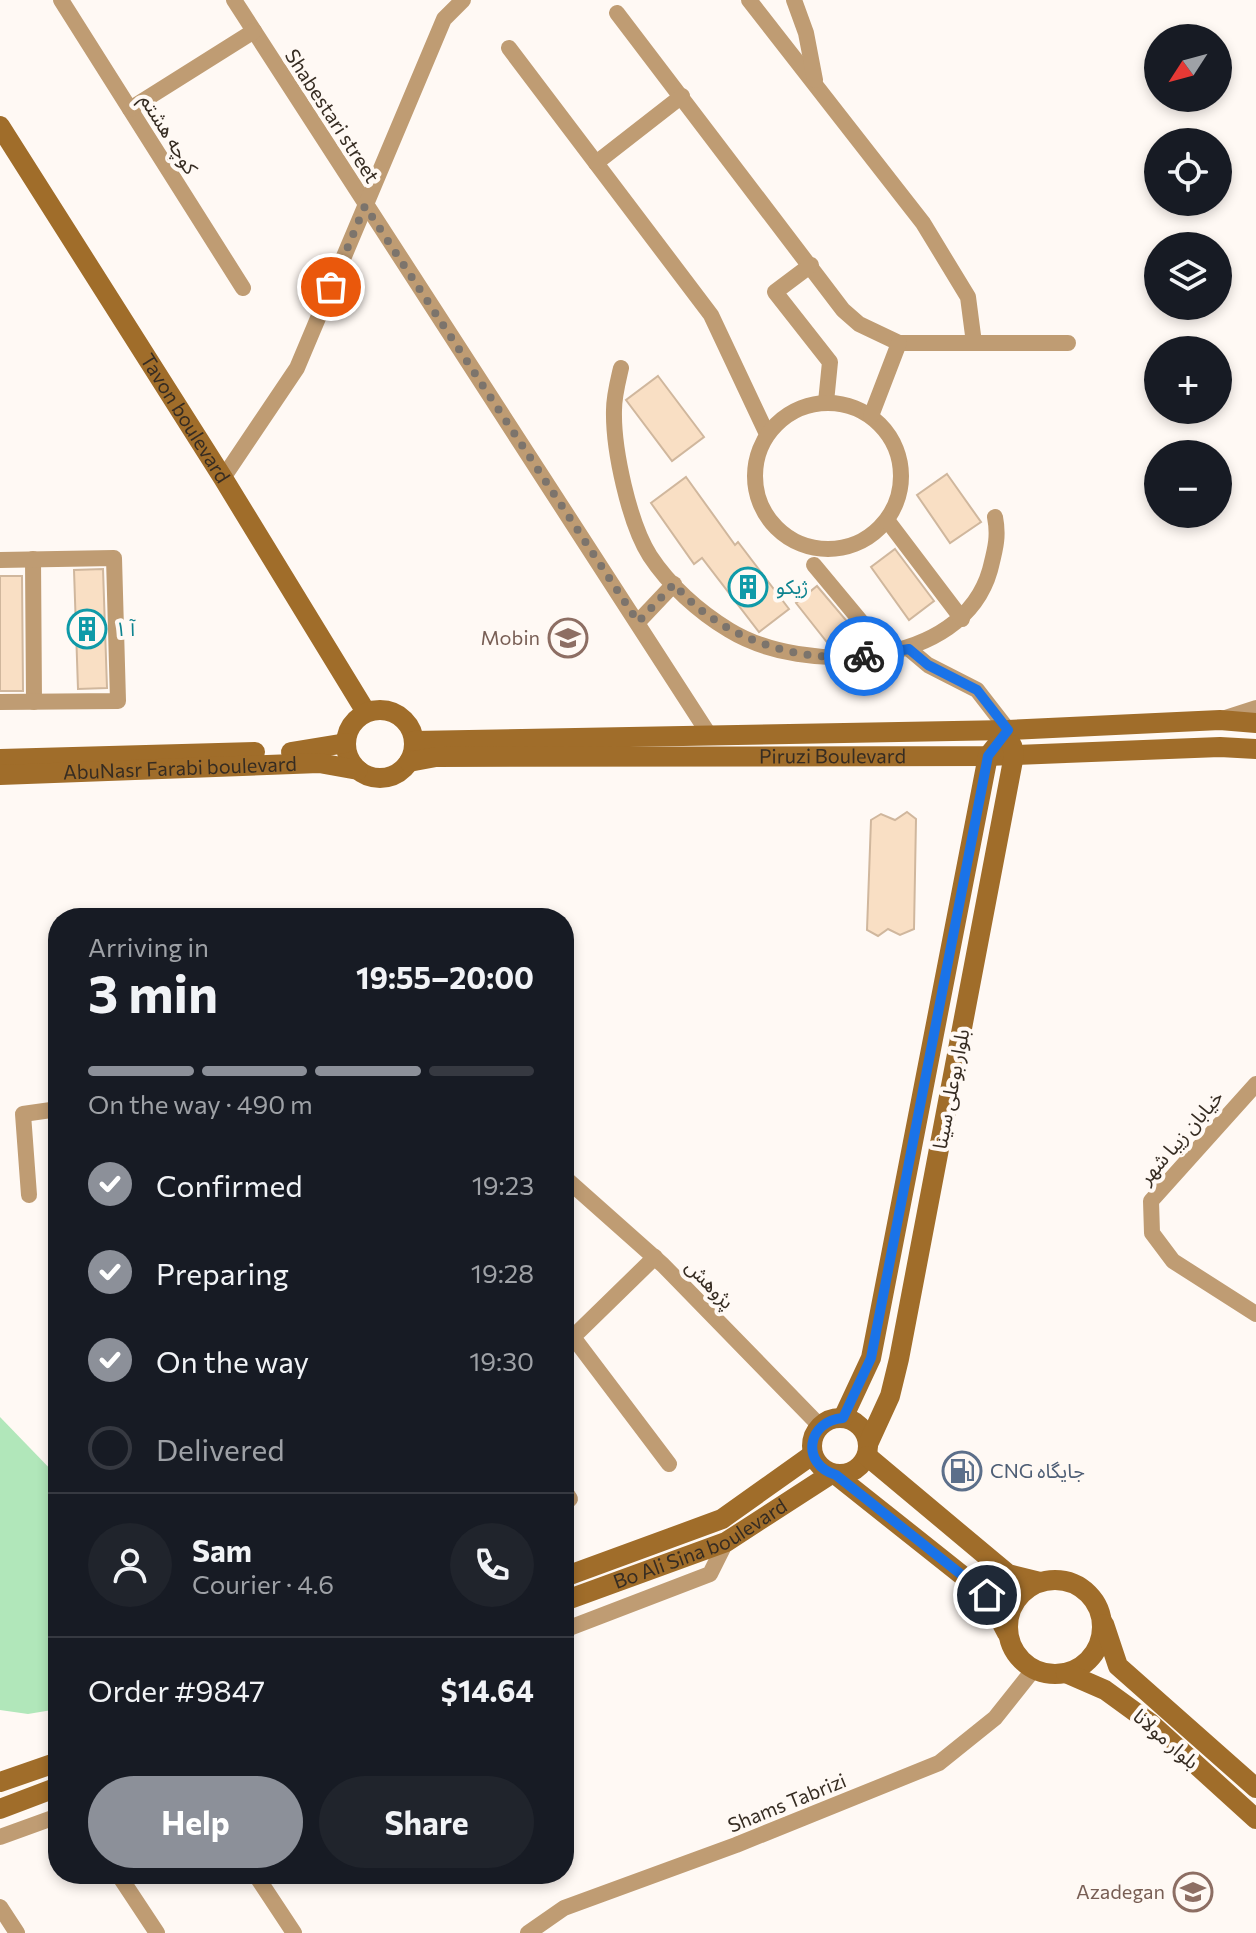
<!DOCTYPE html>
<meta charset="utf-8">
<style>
:root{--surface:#171b24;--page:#20242c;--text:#f1f3f6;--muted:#9ea1a6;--line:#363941;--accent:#8c9099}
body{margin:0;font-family:Commissioner,"Noto Sans Arabic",sans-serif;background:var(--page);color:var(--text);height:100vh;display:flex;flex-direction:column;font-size:30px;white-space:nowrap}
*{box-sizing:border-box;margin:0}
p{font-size:26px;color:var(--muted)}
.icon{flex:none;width:44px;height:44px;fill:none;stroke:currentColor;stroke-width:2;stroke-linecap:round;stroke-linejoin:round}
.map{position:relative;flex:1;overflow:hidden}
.details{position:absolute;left:48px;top:908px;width:526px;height:976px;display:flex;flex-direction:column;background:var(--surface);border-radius:32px;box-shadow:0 4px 12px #0003}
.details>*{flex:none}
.needle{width:52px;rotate:234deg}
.fabs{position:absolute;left:1144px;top:24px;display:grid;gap:16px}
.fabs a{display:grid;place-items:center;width:88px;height:88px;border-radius:50%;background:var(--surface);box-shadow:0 4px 12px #0003;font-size:40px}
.pin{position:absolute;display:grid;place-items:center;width:68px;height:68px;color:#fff;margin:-34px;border:4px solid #fff;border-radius:50%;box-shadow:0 2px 8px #0007}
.courier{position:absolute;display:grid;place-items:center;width:80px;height:80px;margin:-40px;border:6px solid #1a73e8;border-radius:50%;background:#fff;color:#222;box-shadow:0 2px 10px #0007}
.summary em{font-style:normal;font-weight:700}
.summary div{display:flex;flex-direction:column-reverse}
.summary{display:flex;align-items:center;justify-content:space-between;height:136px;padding:0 40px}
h1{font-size:52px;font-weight:700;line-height:60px}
.bar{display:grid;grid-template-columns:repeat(4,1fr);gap:12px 8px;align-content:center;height:96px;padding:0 40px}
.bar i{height:10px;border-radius:6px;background:var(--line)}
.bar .current{background:var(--accent)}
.bar p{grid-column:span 4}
.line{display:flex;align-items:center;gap:20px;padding:0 40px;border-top:2px solid var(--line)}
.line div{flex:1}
.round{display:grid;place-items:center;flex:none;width:84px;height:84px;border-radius:42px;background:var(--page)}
ol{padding:0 40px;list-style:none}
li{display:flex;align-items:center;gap:24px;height:88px}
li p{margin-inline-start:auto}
li .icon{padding:8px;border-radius:50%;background:var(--accent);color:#fff;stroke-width:4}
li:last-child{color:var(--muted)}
li i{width:44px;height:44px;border:4px solid var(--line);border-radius:50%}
.cta{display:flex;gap:16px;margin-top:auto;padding:16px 40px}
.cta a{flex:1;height:92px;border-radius:48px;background:var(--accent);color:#fff;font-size:32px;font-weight:700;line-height:92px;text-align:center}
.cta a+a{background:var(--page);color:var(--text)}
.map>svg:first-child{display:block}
.green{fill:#b1e7ba}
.building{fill:#f9dfc4;stroke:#d0b79d;stroke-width:2}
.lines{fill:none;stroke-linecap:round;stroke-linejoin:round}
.street{stroke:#bf9c73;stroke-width:16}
.secondary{stroke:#a06d2a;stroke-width:20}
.done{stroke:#7c746c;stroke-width:8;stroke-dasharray:0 14.4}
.route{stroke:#1a73e8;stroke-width:10}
.labels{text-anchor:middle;stroke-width:8;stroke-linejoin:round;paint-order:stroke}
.street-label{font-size:20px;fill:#362c22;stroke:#fff9f4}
.culture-label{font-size:20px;fill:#0d838f;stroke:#fff9f4;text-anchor:start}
.education-label{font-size:20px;fill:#785e54;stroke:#fff9f4;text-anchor:end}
.service-label{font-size:20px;fill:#4e5e75;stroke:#fff9f4;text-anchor:start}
</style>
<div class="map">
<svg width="1256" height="1933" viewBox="0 0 1256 1933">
<rect width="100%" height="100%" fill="#fff9f4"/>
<polygon class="green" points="0,1417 58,1477 58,1709 28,1714 0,1710"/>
<g class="building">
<polygon points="658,376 704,437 672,461 626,400"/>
<polygon points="947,474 981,522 950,543 917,495"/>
<polygon points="686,477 735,545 738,542 789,609 759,632 702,558 694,564 651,503"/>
<polygon points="895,549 934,601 909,620 871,567"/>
<polygon points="103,569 107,688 78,689 74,570"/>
<polygon points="0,576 22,576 23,691 0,691"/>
<polygon points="817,586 856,632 839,646 830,646 796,603"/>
<polygon points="907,812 916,819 914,929 900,935 888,929 878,936 867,930 871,820 881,814 895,820"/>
</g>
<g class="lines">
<g class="street">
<polyline points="61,0 243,288"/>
<polyline points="234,0 710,736"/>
<polyline points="749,0 923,223 968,297 974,343"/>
<polyline points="794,0 806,33 815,80"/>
<polyline points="617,13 843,310 859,324 899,343 1068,343"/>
<polyline points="509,48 711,315 767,434"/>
<polyline points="130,109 254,31"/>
<polyline points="596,163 682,96"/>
<polyline points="811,265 775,292 830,362 826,402"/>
<path d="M621,368c-3,13 -7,28 -7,42 -1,39 15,113 36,146 19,29 49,56 79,74 75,46 233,39 261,-60 5,-20 9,-33 5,-53"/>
<circle cx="828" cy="476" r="73"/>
<polyline points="871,416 899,343"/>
<polyline points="223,478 297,368 444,19 463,0"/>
<polyline points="887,520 962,619"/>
<polyline points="33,559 34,702"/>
<polyline points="0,560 114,558 118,701 0,702"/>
<polyline points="814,565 888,654"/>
<polyline points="638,622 674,584"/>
<polyline points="909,649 928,665 977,690 1008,730"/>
<polyline points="1225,718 1256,708"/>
<polyline points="1256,1084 1151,1201 1152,1233 1173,1261 1256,1314"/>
<polyline points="564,1177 663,1265 820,1426"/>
<polyline points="29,1195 23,1114 58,1109"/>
<polyline points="655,1257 573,1337 669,1464"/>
<polyline points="564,1490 570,1499"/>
<polyline points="564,1630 710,1574 726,1542"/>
<polyline points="0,1837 58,1816"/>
<polyline points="118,1874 157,1933"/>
<polyline points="255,1874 294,1933"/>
<polyline points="0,1907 17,1933"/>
<polyline points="528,1933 564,1908 736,1845 939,1763 995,1718 1034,1669"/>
</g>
<g class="secondary">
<path id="s1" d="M0,126l223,352 143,234"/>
<circle cx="380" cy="744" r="34"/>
<polyline points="414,741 1008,730 1220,720 1256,723"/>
<polyline points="291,752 346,743"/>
<polyline points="0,759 255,752"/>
<path id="s2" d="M409,762l27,-5 552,-1 232,-9 36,2"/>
<path id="s3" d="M0,775l319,-12 39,7"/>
<circle cx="840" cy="1446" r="28"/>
<polyline points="843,1418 871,1358 988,756 996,746"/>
<polyline points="868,1444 890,1396 899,1359 1014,755 1012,745"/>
<polyline points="867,1456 1008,1574 1040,1582"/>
<polyline points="836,1475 987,1595 1007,1633"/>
<polyline points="564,1577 722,1519 812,1455"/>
<circle cx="1055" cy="1627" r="47"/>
<path id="s4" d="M564,1601l162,-59 105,-68"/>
<polyline points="1104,1624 1118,1666 1256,1788"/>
<polyline points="1066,1673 1105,1690 1149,1722 1256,1819"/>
<polyline points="0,1782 58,1762"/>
<polyline points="0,1809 58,1787"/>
</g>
</g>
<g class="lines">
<path class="done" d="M331,287l34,-81 273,416 36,-38c45,53 120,79 190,72"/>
<path class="route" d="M864,656l45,-7 19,16 49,25 31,40 -20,26 -117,602 -28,60c-36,3 -43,46 -7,57l151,120"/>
</g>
<defs>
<symbol id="building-ring" viewBox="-11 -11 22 22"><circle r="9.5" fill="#fff9f4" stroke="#0f9aa8" stroke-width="1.5"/><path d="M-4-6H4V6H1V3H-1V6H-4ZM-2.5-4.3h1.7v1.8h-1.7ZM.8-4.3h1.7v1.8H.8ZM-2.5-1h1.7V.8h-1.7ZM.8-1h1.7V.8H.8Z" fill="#0f9aa8"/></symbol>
<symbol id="school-ring" viewBox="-11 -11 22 22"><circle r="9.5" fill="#fff9f4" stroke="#8d6e63" stroke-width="1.5"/><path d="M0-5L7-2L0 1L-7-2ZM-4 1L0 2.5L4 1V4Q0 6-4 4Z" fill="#8d6e63"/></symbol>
<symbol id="fuel-ring" viewBox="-11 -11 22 22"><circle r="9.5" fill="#fff9f4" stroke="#5c6f8a" stroke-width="1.5"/><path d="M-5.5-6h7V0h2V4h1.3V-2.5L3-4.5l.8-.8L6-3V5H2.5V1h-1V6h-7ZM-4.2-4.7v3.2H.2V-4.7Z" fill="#5c6f8a"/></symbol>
</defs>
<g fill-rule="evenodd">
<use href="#building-ring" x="726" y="565" width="44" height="44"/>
<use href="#building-ring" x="65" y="607" width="44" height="44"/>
<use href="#school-ring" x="546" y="616" width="44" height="44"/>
<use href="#fuel-ring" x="940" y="1449" width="44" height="44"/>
<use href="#school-ring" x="1171" y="1870" width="44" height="44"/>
</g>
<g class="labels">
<g class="street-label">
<text transform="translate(332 116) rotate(57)" y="7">Shabestari street</text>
<text transform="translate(169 134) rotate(58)" y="7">کوچه هشتم</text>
<text dy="7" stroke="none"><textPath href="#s1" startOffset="346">Tavon boulevard</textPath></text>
<text dy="7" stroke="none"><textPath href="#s2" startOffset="424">Piruzi Boulevard</textPath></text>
<text dy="7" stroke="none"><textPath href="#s3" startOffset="180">AbuNasr Farabi boulevard</textPath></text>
<text transform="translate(951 1089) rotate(-79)" y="7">بلوار بوعلی سینا</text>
<text transform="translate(1181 1137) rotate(-49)" y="7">خیابان زیبا شهر</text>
<text transform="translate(710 1284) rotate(46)" y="7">پژوهش</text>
<text dy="7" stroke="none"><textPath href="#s4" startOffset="148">Bo Ali Sina boulevard</textPath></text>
<text transform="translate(1166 1739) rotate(41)" y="7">بلوار مولانا</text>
<text transform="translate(787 1803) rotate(-22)" y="7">Shams Tabrizi</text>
</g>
<g class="culture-label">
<text x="776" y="594">ژیکو</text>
<text x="115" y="636">آ ۱</text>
</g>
<g class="education-label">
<text x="540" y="645">Mobin</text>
<text x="1165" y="1899">Azadegan</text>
</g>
<g class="service-label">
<text x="990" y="1478">CNG جایگاه</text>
</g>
</g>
</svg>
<div class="fabs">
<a><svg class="needle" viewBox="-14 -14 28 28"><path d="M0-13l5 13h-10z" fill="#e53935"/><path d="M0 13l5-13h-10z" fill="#9ea1a6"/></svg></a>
<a><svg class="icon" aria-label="locate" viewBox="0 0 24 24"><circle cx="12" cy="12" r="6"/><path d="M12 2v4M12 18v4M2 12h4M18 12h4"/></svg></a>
<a><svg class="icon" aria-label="layers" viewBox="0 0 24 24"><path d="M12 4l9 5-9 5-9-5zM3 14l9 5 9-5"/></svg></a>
<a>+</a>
<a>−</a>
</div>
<div class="pin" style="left:331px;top:287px;background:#ea580c"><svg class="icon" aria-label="bag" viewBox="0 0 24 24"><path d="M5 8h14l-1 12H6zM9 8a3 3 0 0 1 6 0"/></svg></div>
<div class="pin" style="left:987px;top:1595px;background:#1f2937"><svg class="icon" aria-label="home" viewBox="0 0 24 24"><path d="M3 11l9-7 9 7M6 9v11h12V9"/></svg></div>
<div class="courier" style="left:864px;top:656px"><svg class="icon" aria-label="bike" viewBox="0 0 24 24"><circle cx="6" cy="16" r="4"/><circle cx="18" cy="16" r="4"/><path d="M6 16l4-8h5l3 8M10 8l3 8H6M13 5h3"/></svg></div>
<section class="details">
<div class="summary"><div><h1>3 min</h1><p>Arriving in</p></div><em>19:55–20:00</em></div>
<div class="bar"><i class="current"></i><i class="current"></i><i class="current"></i><i></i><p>On the way · 490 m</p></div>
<ol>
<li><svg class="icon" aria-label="check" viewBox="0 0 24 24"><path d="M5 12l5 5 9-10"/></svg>Confirmed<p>19:23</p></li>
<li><svg class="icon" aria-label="check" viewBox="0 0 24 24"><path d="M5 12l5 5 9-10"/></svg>Preparing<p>19:28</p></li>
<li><svg class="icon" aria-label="check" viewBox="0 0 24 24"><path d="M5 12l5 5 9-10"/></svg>On the way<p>19:30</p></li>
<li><i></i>Delivered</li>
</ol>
<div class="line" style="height:144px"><a class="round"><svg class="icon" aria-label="person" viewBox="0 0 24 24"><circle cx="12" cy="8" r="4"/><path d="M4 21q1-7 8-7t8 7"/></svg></a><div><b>Sam</b><p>Courier · 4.6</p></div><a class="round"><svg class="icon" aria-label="phone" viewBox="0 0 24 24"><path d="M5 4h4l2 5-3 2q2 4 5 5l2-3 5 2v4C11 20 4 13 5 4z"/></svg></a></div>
<div class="line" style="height:104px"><div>Order #9847</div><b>$14.64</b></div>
<div class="cta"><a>Help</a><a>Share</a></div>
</section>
</div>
